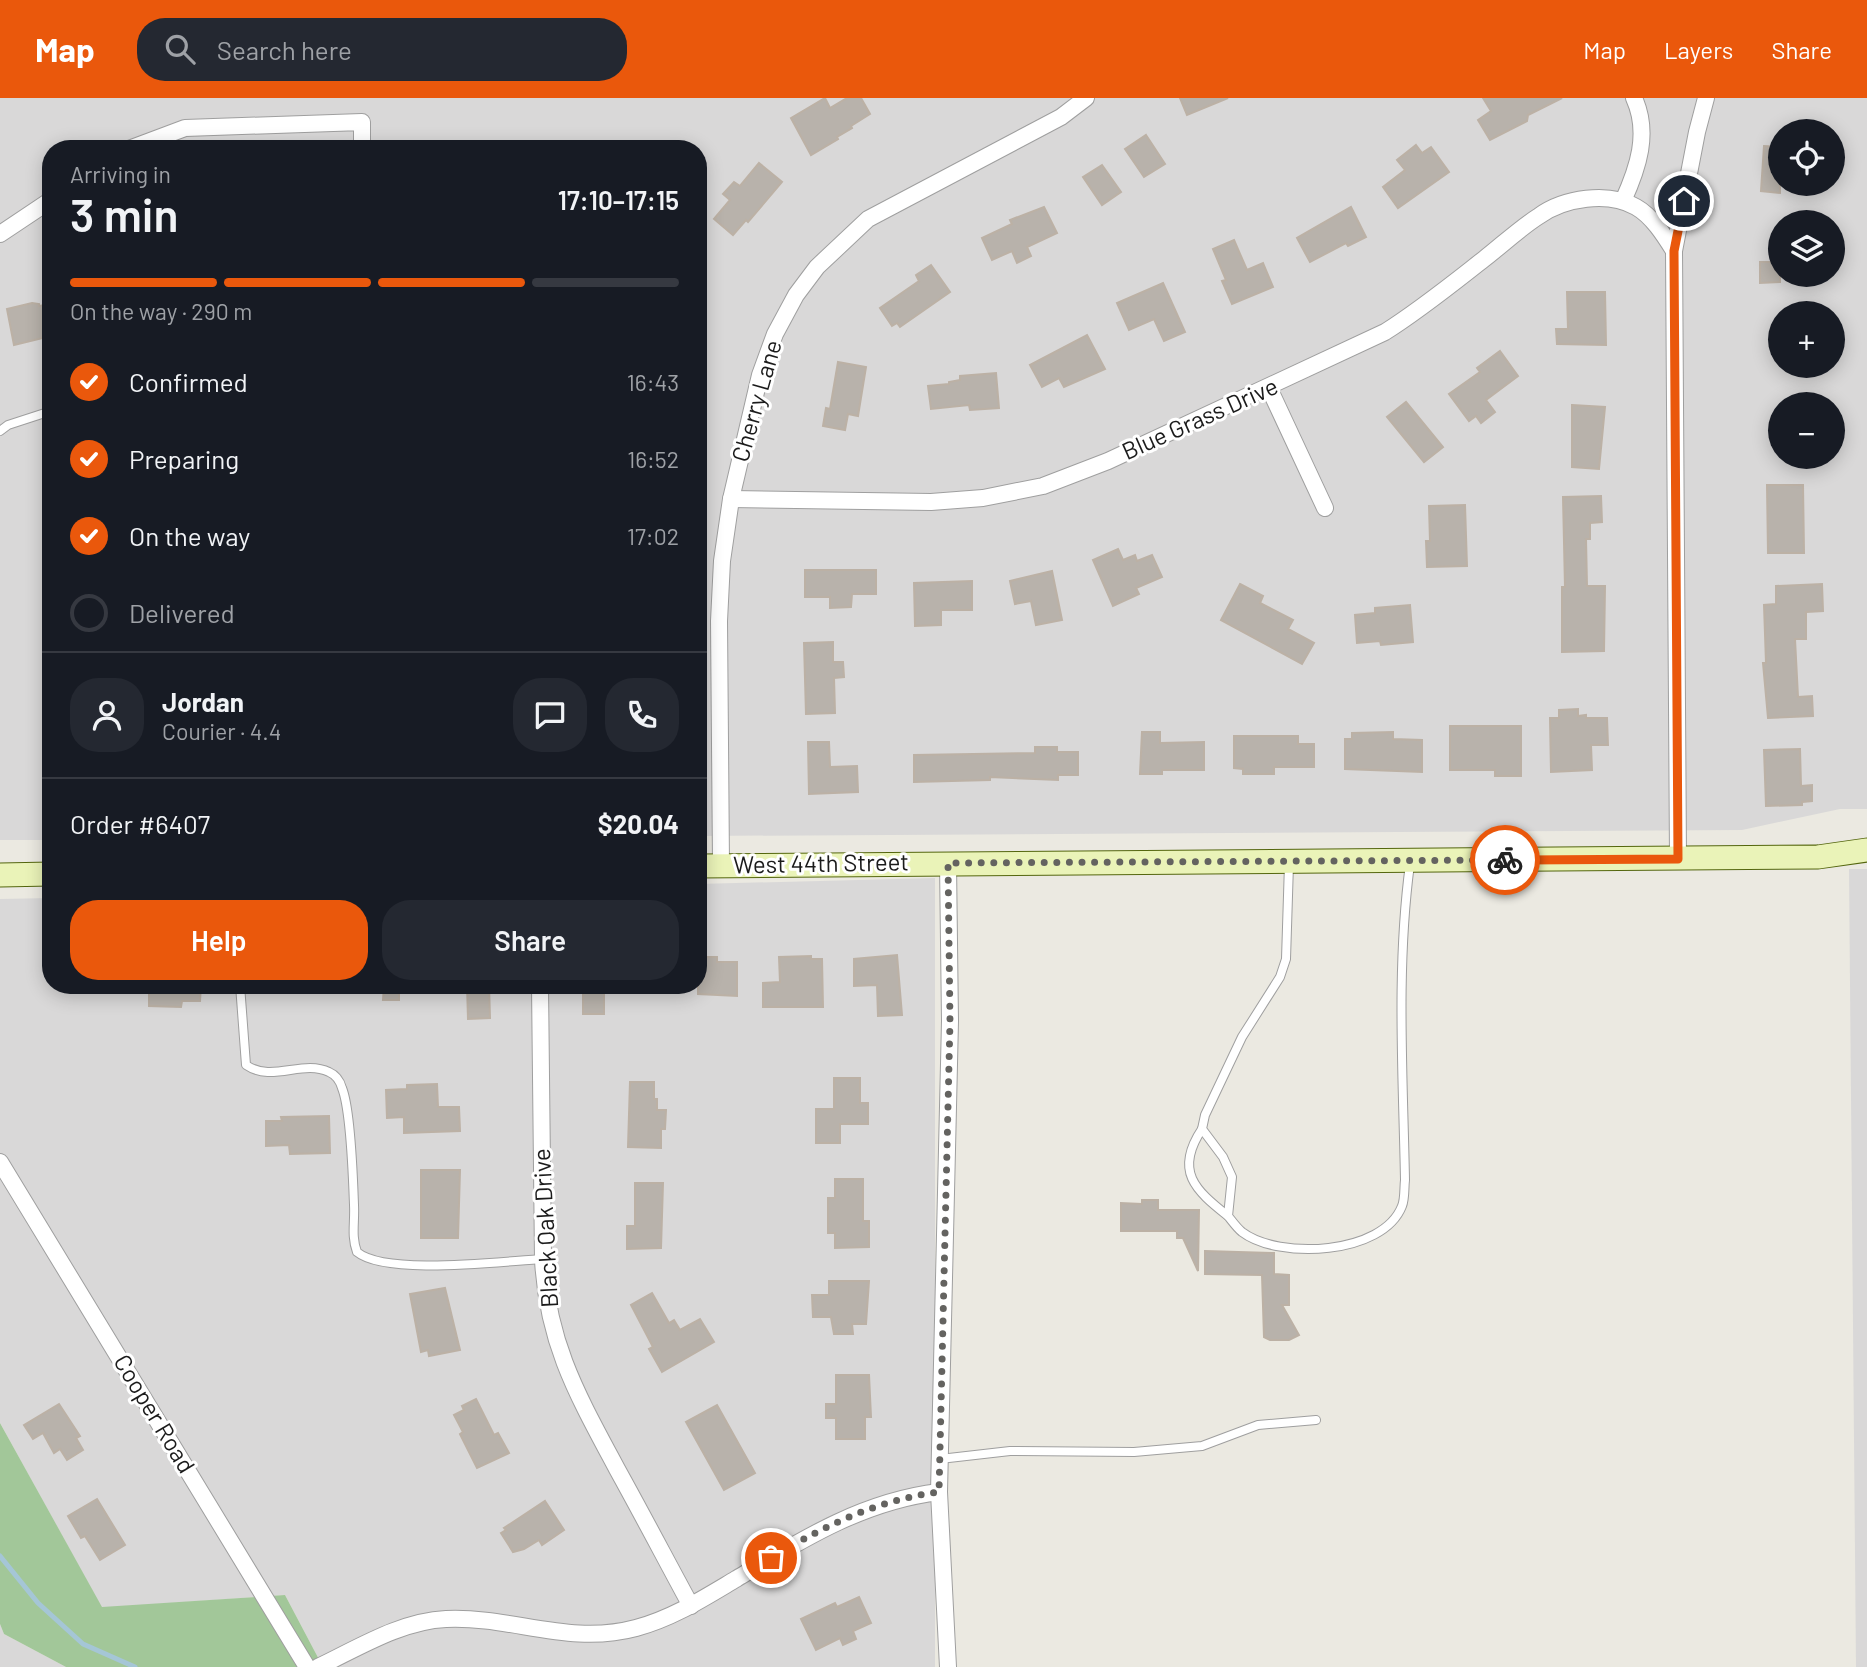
<!DOCTYPE html>
<meta charset="utf-8">
<style>
:root{--surface:#171b24;--page:#242831;--text:#f1f3f6;--muted:#9ea1a6;--line:#363941;--accent:#ea580c}
body{margin:0;font-family:Barlow,sans-serif;background:var(--page);color:var(--text);height:100vh;display:flex;flex-direction:column;font-size:26px;white-space:nowrap}
*{box-sizing:border-box;margin:0}
p{font-size:23px;color:var(--muted)}
.icon{flex:none;width:38px;height:38px;fill:none;stroke:currentColor;stroke-width:2;stroke-linecap:round;stroke-linejoin:round}
.map{position:relative;flex:1;overflow:hidden}
.details{position:absolute;left:42px;top:42px;width:665px;height:854px;display:flex;flex-direction:column;background:var(--surface);border-radius:28px;box-shadow:0 4px 18px #0003}
.details>*{flex:none}
.controls{position:absolute;left:1768px;top:21px;display:grid;gap:14px}
.controls a{display:grid;place-items:center;width:77px;height:77px;border-radius:50%;background:var(--surface);box-shadow:0 4px 18px #0003;font-size:35px}
.pin{position:absolute;display:grid;place-items:center;width:60px;height:60px;color:#fff;margin:-30px;border:4px solid #fff;border-radius:50%;box-shadow:0 2px 7px #0007}
.courier{position:absolute;display:grid;place-items:center;width:70px;height:70px;margin:-35px;border:5px solid #ea580c;border-radius:50%;background:#fff;color:#222;box-shadow:0 2px 9px #0007}
.head em{font-style:normal;font-weight:600}
.head div{display:flex;flex-direction:column-reverse}
.head{display:flex;align-items:center;justify-content:space-between;height:119px;padding:0 28px}
h1{font-size:46px;font-weight:600;line-height:52px}
.bar{display:grid;grid-template-columns:repeat(4,1fr);gap:10px 7px;align-content:center;height:84px;padding:0 28px}
.bar i{height:9px;border-radius:5px;background:var(--line)}
.bar .current{background:var(--accent)}
.bar p{grid-column:span 4}
.line{display:flex;align-items:center;gap:18px;padding:0 28px;border-top:2px solid var(--line)}
.line div{flex:1}
.round{display:grid;place-items:center;flex:none;width:74px;height:74px;border-radius:28px;background:var(--page)}
ol{padding:0 28px;list-style:none}
li{display:flex;align-items:center;gap:21px;height:77px}
li p{margin-inline-start:auto}
li .icon{padding:7px;border-radius:50%;background:var(--accent);color:#fff;stroke-width:4}
li:last-child{color:var(--muted)}
li i{width:38px;height:38px;border:4px solid var(--line);border-radius:50%}
.action{display:flex;gap:14px;margin-top:auto;padding:14px 28px}
.action a{flex:1;height:80px;border-radius:28px;background:var(--accent);color:#fff;font-size:28px;font-weight:600;line-height:80px;text-align:center}
.action a+a{background:var(--page);color:var(--text)}
header{display:flex;align-items:center;gap:42px;box-sizing:border-box;height:98px;padding:0 35px;background:var(--accent);color:#fff}
header strong{font-size:33px}
nav{display:flex;gap:38px;margin-inline-start:auto;font-size:24px}
.search{width:490px;height:63px;background:var(--page);display:flex;align-items:center;gap:18px;box-sizing:border-box;padding:0 24px;border-radius:28px;color:var(--muted);font-size:26px}
.map>svg:first-child{display:block}
.residential{fill:#d9d8d8;fill-rule:evenodd}
.forest{fill:#a2c799}
.lines{fill:none;stroke-linecap:round;stroke-linejoin:round}
.stream{stroke:#a5c6d6;stroke-width:5}
.building{fill:#b8b2ab;stroke:#bcb1a5;stroke-width:2}
.lane-casing{stroke:#9f9f9f;stroke-width:10}
.street-casing{stroke:#9f9f9f;stroke-width:18}
.secondary-casing{stroke:#54660e;stroke-width:25}
.lane{stroke:#fff;stroke-width:8}
.street{stroke:#fff;stroke-width:16}
.secondary{stroke:#eaf3b8;stroke-width:23}
.done{stroke:#646360;stroke-width:7;stroke-dasharray:0 12.6}
.route{stroke:#ea580c;stroke-width:9}
.labels{text-anchor:middle;stroke-width:6;stroke-linejoin:round;paint-order:stroke}
.street-label{font-size:24px;fill:#1b1b1b;stroke:#fff}
</style>
<header>
<strong>Map</strong>
<div class="search"><svg class="icon" aria-label="search" viewBox="0 0 24 24"><circle cx="10" cy="10" r="6"/><path d="M15 15l6 6"/></svg>Search here</div>
<nav><a>Map</a><a>Layers</a><a>Share</a></nav>
</header>
<div class="map">
<svg width="1867" height="1569" viewBox="0 0 1867 1569">
<rect width="100%" height="100%" fill="#ebe9e1"/>
<g class="residential">
<path d="M0,0h1867v711h-27l-98,21 -1044,6v-687h-647v691h-51zM1780,33h52v53h-52zM1780,124h52v53h-52zM1780,215h52v53h-52zM1780,306h52v53h-52z"/>
<polygon points="1849,771 1867,771 1867,1569 1856,1569"/>
<polygon points="935,780 935,1569 323,1569 285,1497 102,1510 0,1325 0,801 51,800 51,887 698,887 698,786"/>
<polygon points="0,1526 4,1536 66,1569 0,1569"/>
</g>
<polygon class="forest" points="0,1325 102,1509 285,1497 323,1569 66,1569 4,1536 0,1526"/>
<g class="lines">
<polyline class="stream" points="0,1458 38,1505 83,1546 135,1569"/>
</g>
<g class="building">
<polygon points="825,0 830,10 847,0 861,0 870,16 851,28 852,30 837,39 838,41 811,57 791,20"/>
<polygon points="1180,0 1228,0 1187,17"/>
<polygon points="1483,0 1562,0 1528,17 1527,23 1490,42 1478,22 1491,13"/>
<polygon points="1146,37 1165,66 1144,79 1125,51"/>
<polygon points="1416,47 1422,55 1431,49 1449,74 1398,110 1383,89 1405,72 1397,62"/>
<polygon points="1764,48 1780,49 1780,95 1761,93"/>
<polygon points="759,65 782,84 748,124 746,122 733,137 714,121 730,102 723,96 734,84 740,88"/>
<polygon points="1102,67 1121,94 1102,107 1083,79"/>
<polygon points="1044,109 1057,135 1027,149 1031,158 1017,165 1012,153 992,162 982,140 1012,126 1010,122"/>
<polygon points="1351,109 1366,139 1348,148 1346,145 1310,164 1297,140"/>
<polygon points="1234,142 1247,172 1263,165 1273,189 1232,206 1222,183 1226,182 1213,151"/>
<polygon points="1760,164 1780,164 1780,184 1760,185"/>
<polygon points="931,167 950,194 900,229 897,225 892,228 880,210 919,183 916,177"/>
<polygon points="1163,185 1185,234 1164,243 1154,221 1129,232 1117,205"/>
<polygon points="1567,194 1605,194 1606,247 1557,246 1556,231 1568,231"/>
<polygon points="32,205 39,206 39,208 51,206 51,238 14,247 7,211"/>
<polygon points="1087,237 1105,271 1064,289 1059,280 1042,289 1030,267"/>
<polygon points="1500,253 1518,278 1486,302 1495,314 1481,325 1476,318 1469,323 1449,296 1480,274 1477,270"/>
<polygon points="838,264 866,269 858,318 848,316 845,332 823,328 826,310 830,311"/>
<polygon points="996,275 999,310 970,312 969,307 931,311 928,288 949,286 949,284 960,282 960,278"/>
<polygon points="1406,304 1443,349 1424,364 1387,319"/>
<polygon points="1572,307 1605,309 1599,371 1572,369"/>
<polygon points="1767,387 1803,387 1804,455 1768,455"/>
<polygon points="1601,398 1602,424 1590,425 1590,441 1586,441 1587,488 1605,488 1604,553 1562,554 1562,489 1565,489 1563,399"/>
<polygon points="1465,407 1467,468 1427,469 1426,443 1430,443 1429,408"/>
<polygon points="1118,451 1123,462 1135,457 1137,463 1152,457 1162,479 1136,490 1139,496 1113,508 1093,462"/>
<polygon points="805,472 876,472 876,496 852,496 851,509 830,510 830,499 805,499"/>
<polygon points="1052,473 1062,522 1036,527 1031,503 1015,506 1010,483"/>
<polygon points="972,483 972,512 941,512 941,527 915,528 914,485"/>
<polygon points="1240,486 1263,498 1260,505 1293,522 1288,531 1314,545 1302,566 1221,522"/>
<polygon points="1822,486 1823,513 1806,514 1806,541 1795,541 1798,599 1812,598 1813,618 1768,620 1763,565 1766,565 1764,507 1776,506 1776,488"/>
<polygon points="1410,507 1413,544 1381,547 1380,543 1357,545 1355,517 1375,515 1375,510"/>
<polygon points="833,544 833,564 843,564 844,579 834,580 835,615 806,616 804,545"/>
<polygon points="1578,611 1578,618 1586,617 1586,620 1607,620 1608,647 1591,647 1592,672 1551,674 1550,620 1559,620 1559,612"/>
<polygon points="1450,628 1521,628 1521,678 1495,678 1495,672 1450,672"/>
<polygon points="1142,634 1160,634 1160,645 1204,644 1204,672 1162,672 1162,676 1140,676"/>
<polygon points="1393,634 1393,641 1422,642 1422,674 1345,671 1345,641 1352,641 1352,635"/>
<polygon points="1234,638 1298,638 1298,646 1314,646 1314,669 1274,669 1274,676 1243,676 1243,671 1234,670"/>
<polygon points="808,644 829,644 830,669 857,668 858,694 809,696"/>
<polygon points="1035,649 1057,649 1057,654 1078,654 1078,677 1058,677 1058,682 990,679 990,682 914,684 914,657 1035,655"/>
<polygon points="1800,651 1801,688 1812,687 1812,703 1802,704 1802,707 1766,708 1764,652"/>
<polygon points="897,857 902,917 878,918 877,887 854,888 854,861"/>
<polygon points="811,858 811,861 822,861 823,909 763,909 763,885 780,884 779,859"/>
<polygon points="698,859 717,859 717,864 737,864 737,898 698,896"/>
<polygon points="149,887 201,887 200,903 182,903 181,909 149,908"/>
<polygon points="384,887 399,887 399,902 383,902"/>
<polygon points="467,887 489,887 490,920 468,921"/>
<rect x="583" y="892" width="21" height="24"/>
<polygon points="834,980 860,980 860,1005 868,1005 868,1026 840,1026 840,1045 816,1045 816,1011 834,1011"/>
<polygon points="630,984 654,984 654,1001 657,1001 657,1012 666,1012 665,1031 661,1031 661,1050 628,1049"/>
<polygon points="437,986 438,1009 459,1009 460,1033 404,1035 404,1019 387,1020 386,992 407,991 407,987"/>
<polygon points="329,1018 330,1055 290,1056 289,1047 266,1048 266,1023 282,1023 281,1019"/>
<polygon points="421,1072 460,1072 458,1140 421,1140"/>
<polygon points="835,1081 863,1081 863,1123 869,1123 869,1149 835,1150 835,1135 828,1135 828,1100 835,1100"/>
<polygon points="635,1085 663,1085 661,1150 627,1151 627,1128 635,1128"/>
<polygon points="1142,1102 1158,1102 1158,1112 1199,1112 1198,1173 1183,1140 1177,1140 1177,1133 1121,1133 1121,1105 1142,1106"/>
<polygon points="1205,1153 1274,1155 1274,1176 1289,1177 1289,1207 1282,1207 1299,1237 1289,1242 1270,1242 1264,1239 1262,1177 1205,1176"/>
<polygon points="829,1183 869,1183 866,1226 852,1226 853,1236 834,1236 831,1219 813,1219 812,1197 829,1197"/>
<polygon points="445,1190 460,1252 429,1258 428,1252 421,1254 410,1196"/>
<polygon points="652,1195 669,1225 674,1222 680,1232 700,1221 714,1244 662,1274 649,1251 653,1249 631,1207"/>
<polygon points="836,1277 869,1277 871,1319 865,1319 865,1341 836,1341 836,1320 826,1320 826,1306 836,1306"/>
<polygon points="476,1301 494,1337 498,1335 509,1355 477,1370 460,1336 463,1334 454,1317 464,1312 462,1308"/>
<polygon points="59,1306 80,1338 76,1340 83,1352 67,1362 60,1351 54,1355 43,1335 33,1341 24,1327"/>
<polygon points="717,1307 755,1375 724,1392 686,1324"/>
<polygon points="97,1401 125,1447 100,1462 85,1438 81,1440 68,1418"/>
<polygon points="545,1403 564,1432 542,1447 539,1442 524,1451 513,1454 501,1435 506,1432 504,1430"/>
<polygon points="859,1499 871,1525 853,1533 856,1541 843,1547 840,1540 816,1552 801,1521 835,1505 837,1509"/>
</g>
<g class="lines">
<defs>
<g id="lane">
<polyline points="0,333 8,327 51,313"/>
<path d="M1289,766l-3,95 -6,18 -38,60 -37,78 -3,14 21,28 9,20 -4,39c4,5 9,12 14,16 37,28 141,23 160,-26 3,-7 2,-18 3,-26 -2,-106 -9,-212 5,-316"/>
<path d="M240,887l6,80c26,18 57,-6 83,7 7,3 11,9 13,16 9,22 11,90 12,117 1,17 -3,31 3,47 29,24 146,9 186,7"/>
<path d="M1202,1031c-28,42 -7,61 26,87"/>
<polyline points="940,1361 1010,1353 1134,1354 1202,1348 1258,1327 1316,1322"/>
</g>
<g id="street">
<polyline points="129,51 185,30 362,24 362,51"/>
<path d="M1623,103c15,-33 27,-68 11,-103"/>
<polyline points="0,136 51,102"/>
<polyline points="1674,153 1697,34 1706,0"/>
<polyline points="1269,290 1325,410"/>
<path d="M731,401l200,3 52,-4 60,-12 65,-25 277,-129c35,-22 67,-48 99,-73 18,-14 36,-31 55,-43 25,-18 69,-25 97,-9 16,9 28,28 38,44l4,607"/>
<polyline points="721,767 719,523 722,463 731,401 760,277 775,236 796,197 817,169 868,121 1061,19 1086,0"/>
<path d="M540,887l3,274c4,84 35,137 74,210 25,45 49,91 74,137"/>
<polyline points="0,1064 307,1569"/>
<path d="M318,1569c40,-19 83,-46 128,-48 66,-3 123,27 190,9 37,-10 68,-30 100,-49 65,-39 127,-78 203,-87"/>
<polyline points="948,1569 939,1394 950,923 948,765"/>
</g>
<g id="secondary">
<polyline points="698,768 1818,759 1867,752"/>
<polyline points="0,777 51,776"/>
</g>
</defs>
<use href="#lane" class="lane-casing"/>
<use href="#street" class="street-casing"/>
<use href="#secondary" class="secondary-casing"/>
<use href="#lane" class="lane"/>
<use href="#street" class="street"/>
<use href="#secondary" class="secondary"/>
</g>
<g class="lines">
<path class="done" d="M771,1460c53,-32 106,-58 168,-66l11,-471 -2,-158 557,-3"/>
<polyline class="route" points="1505,762 1678,761 1674,153 1684,103"/>
</g>
<g class="labels">
<g class="street-label">
<text transform="translate(757 303) rotate(-74)" y="8">Cherry Lane</text>
<text transform="translate(1200 321) rotate(-24)" y="8">Blue Grass Drive</text>
<text transform="translate(821 766) rotate(-1)" y="8">West 44th Street</text>
<text transform="translate(546 1130) rotate(-93)" y="8">Black Oak Drive</text>
<text transform="translate(154 1316) rotate(59)" y="8">Cooper Road</text>
</g>
</g>
</svg>
<div class="controls">
<a><svg class="icon" aria-label="locate" viewBox="0 0 24 24"><circle cx="12" cy="12" r="6"/><path d="M12 2v4M12 18v4M2 12h4M18 12h4"/></svg></a>
<a><svg class="icon" aria-label="layers" viewBox="0 0 24 24"><path d="M12 4l9 5-9 5-9-5zM3 14l9 5 9-5"/></svg></a>
<a>+</a>
<a>−</a>
</div>
<div class="pin" style="left:771px;top:1460px;background:#ea580c"><svg class="icon" aria-label="bag" viewBox="0 0 24 24"><path d="M5 8h14l-1 12H6zM9 8a3 3 0 0 1 6 0"/></svg></div>
<div class="pin" style="left:1684px;top:103px;background:#1f2937"><svg class="icon" aria-label="home" viewBox="0 0 24 24"><path d="M3 11l9-7 9 7M6 9v11h12V9"/></svg></div>
<div class="courier" style="left:1505px;top:762px"><svg class="icon" aria-label="bike" viewBox="0 0 24 24"><circle cx="6" cy="16" r="4"/><circle cx="18" cy="16" r="4"/><path d="M6 16l4-8h5l3 8M10 8l3 8H6M13 5h3"/></svg></div>
<section class="details">
<div class="head"><div><h1>3 min</h1><p>Arriving in</p></div><em>17:10–17:15</em></div>
<div class="bar"><i class="current"></i><i class="current"></i><i class="current"></i><i></i><p>On the way · 290 m</p></div>
<ol>
<li><svg class="icon" aria-label="check" viewBox="0 0 24 24"><path d="M5 12l5 5 9-10"/></svg>Confirmed<p>16:43</p></li>
<li><svg class="icon" aria-label="check" viewBox="0 0 24 24"><path d="M5 12l5 5 9-10"/></svg>Preparing<p>16:52</p></li>
<li><svg class="icon" aria-label="check" viewBox="0 0 24 24"><path d="M5 12l5 5 9-10"/></svg>On the way<p>17:02</p></li>
<li><i></i>Delivered</li>
</ol>
<div class="line" style="height:126px"><a class="round"><svg class="icon" aria-label="person" viewBox="0 0 24 24"><circle cx="12" cy="8" r="4"/><path d="M4 21q1-7 8-7t8 7"/></svg></a><div><b>Jordan</b><p>Courier · 4.4</p></div><a class="round"><svg class="icon" aria-label="chat" viewBox="0 0 24 24"><path d="M4 5h16v11H9l-5 4z"/></svg></a><a class="round"><svg class="icon" aria-label="phone" viewBox="0 0 24 24"><path d="M5 4h4l2 5-3 2q2 4 5 5l2-3 5 2v4C11 20 4 13 5 4z"/></svg></a></div>
<div class="line" style="height:91px"><div>Order #6407</div><b>$20.04</b></div>
<div class="action"><a>Help</a><a>Share</a></div>
</section>
</div>
